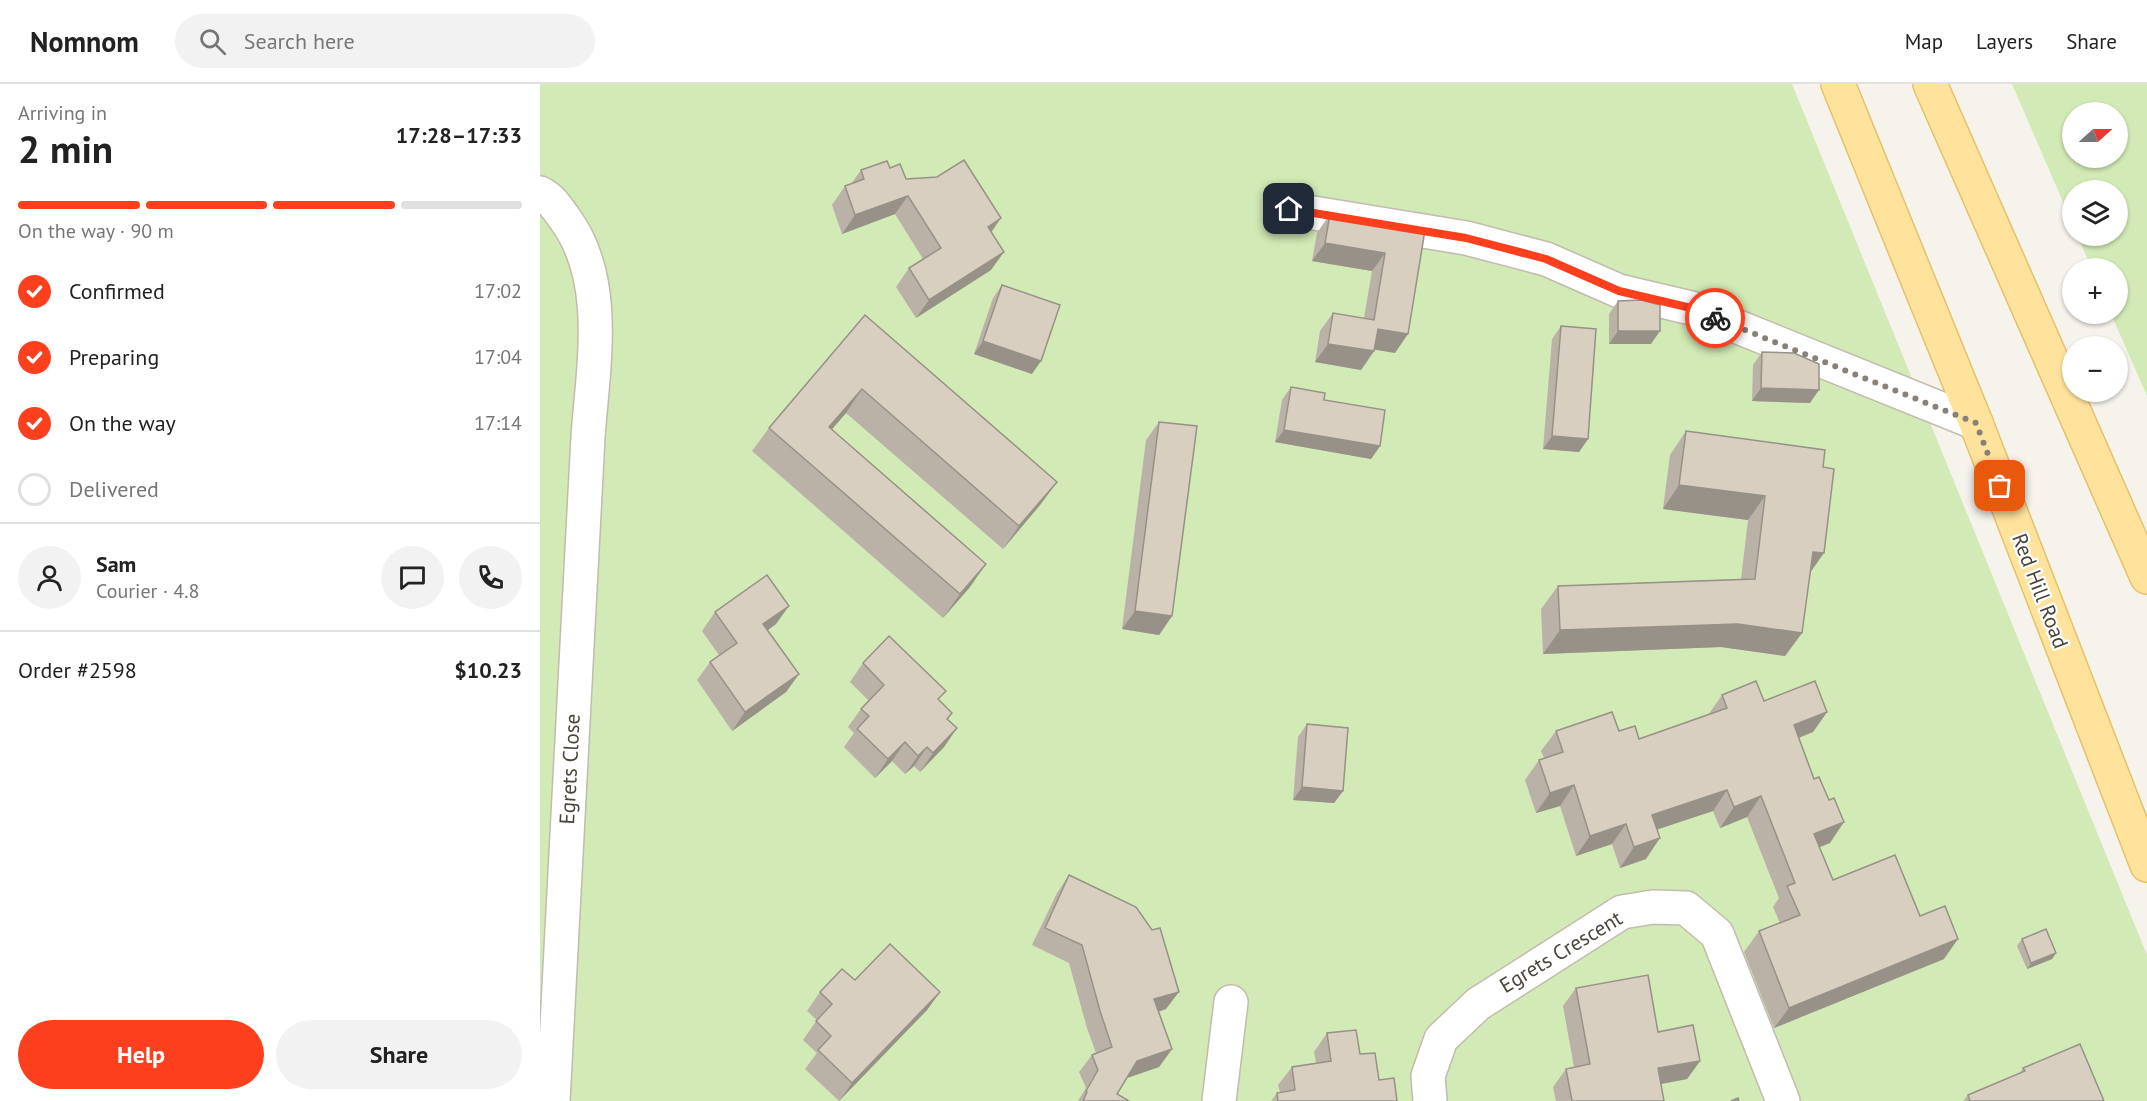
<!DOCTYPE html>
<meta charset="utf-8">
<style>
:root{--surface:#fff;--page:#f2f2f2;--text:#222;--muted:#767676;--line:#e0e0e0;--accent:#fc3f1d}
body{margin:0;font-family:"PT Sans",sans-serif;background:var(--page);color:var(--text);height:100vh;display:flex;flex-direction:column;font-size:22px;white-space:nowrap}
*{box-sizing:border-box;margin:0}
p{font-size:20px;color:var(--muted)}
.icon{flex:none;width:33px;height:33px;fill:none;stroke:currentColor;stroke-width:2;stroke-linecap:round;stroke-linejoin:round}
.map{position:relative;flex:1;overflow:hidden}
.sheet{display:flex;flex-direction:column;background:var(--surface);width:540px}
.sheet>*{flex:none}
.needle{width:39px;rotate:69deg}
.fabs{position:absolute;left:1522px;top:18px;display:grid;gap:12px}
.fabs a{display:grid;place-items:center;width:66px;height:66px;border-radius:50%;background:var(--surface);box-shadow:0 2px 4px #0004;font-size:30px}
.pin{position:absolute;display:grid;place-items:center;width:51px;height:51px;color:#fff;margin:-26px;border-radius:12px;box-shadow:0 3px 9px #0006}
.courier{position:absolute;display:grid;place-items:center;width:60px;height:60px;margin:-30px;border:4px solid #fc3f1d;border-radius:50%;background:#fff;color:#222;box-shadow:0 2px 8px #0007}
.headline em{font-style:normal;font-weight:700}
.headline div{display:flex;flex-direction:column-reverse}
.headline{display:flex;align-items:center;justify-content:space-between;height:102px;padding:0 18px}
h1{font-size:39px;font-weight:700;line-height:45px}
.bar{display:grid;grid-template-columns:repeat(4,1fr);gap:9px 6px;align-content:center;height:72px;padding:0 18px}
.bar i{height:8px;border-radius:4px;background:var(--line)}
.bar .current{background:var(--accent)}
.bar p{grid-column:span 4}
.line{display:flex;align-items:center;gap:15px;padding:0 18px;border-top:2px solid var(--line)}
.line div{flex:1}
.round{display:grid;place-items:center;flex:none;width:63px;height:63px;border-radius:32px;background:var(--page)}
ol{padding:0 18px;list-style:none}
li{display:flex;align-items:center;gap:18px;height:66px}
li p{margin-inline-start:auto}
li .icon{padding:6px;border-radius:50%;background:var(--accent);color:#fff;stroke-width:4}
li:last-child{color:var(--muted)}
li i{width:33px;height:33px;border:3px solid var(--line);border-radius:50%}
.primary-button{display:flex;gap:12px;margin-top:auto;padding:12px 18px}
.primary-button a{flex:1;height:69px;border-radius:36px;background:var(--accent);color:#fff;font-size:24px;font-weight:700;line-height:69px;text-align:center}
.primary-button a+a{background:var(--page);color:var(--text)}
header{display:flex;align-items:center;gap:36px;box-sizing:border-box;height:84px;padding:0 30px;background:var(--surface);border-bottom:2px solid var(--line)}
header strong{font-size:28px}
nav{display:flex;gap:33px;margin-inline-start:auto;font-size:21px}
.search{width:420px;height:54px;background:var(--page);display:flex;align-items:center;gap:15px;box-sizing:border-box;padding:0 21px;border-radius:33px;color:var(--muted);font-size:22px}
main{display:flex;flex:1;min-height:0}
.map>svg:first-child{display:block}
.green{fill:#d2eab5;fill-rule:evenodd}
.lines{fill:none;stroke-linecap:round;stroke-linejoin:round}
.minor-casing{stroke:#c2bbae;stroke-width:36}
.major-casing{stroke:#e6c16a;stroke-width:36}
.minor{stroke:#fff;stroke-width:33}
.major{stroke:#ffe39c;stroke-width:33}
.wall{fill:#bab2a6}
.shaded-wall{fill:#979187}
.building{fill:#d8cfc1;stroke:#979187;stroke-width:1.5}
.done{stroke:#878178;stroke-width:6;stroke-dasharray:0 10.8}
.route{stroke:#fc3f1d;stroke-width:8}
.labels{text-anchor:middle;stroke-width:4.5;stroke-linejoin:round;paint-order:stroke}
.street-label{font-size:21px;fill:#4b4439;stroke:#fff}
</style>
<header>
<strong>Nomnom</strong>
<div class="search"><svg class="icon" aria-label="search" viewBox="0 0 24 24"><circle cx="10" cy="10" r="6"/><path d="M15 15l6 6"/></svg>Search here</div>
<nav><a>Map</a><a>Layers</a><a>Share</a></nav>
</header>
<main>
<section class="sheet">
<div class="headline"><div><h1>2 min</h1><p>Arriving in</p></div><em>17:28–17:33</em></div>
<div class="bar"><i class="current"></i><i class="current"></i><i class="current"></i><i></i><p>On the way · 90 m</p></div>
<ol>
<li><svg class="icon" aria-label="check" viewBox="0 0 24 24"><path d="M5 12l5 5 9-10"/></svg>Confirmed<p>17:02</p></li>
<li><svg class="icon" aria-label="check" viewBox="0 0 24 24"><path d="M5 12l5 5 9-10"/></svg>Preparing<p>17:04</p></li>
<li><svg class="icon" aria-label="check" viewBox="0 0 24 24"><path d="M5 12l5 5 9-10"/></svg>On the way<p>17:14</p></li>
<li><i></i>Delivered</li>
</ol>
<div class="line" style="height:108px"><a class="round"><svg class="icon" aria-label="person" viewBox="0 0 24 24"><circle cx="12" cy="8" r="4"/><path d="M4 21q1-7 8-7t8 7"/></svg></a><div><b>Sam</b><p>Courier · 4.8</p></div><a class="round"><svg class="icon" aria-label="chat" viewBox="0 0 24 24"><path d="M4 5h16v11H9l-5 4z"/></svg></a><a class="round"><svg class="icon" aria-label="phone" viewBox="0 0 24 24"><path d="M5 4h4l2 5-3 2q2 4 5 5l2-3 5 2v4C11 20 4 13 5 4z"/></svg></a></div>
<div class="line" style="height:78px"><div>Order #2598</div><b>$10.23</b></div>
<div class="primary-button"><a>Help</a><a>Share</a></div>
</section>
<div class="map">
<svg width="1607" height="1017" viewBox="0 0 1607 1017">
<rect width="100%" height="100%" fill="#f6f3ec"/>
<g class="green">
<polygon points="0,0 1252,0 1607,871 1607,1017 0,1017"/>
<path d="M1472,0h135v312l-36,-82h7v-46h-26l-15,-32h41v-46h-45v35zM1533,28h45v46h-45z"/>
</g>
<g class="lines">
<defs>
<g id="minor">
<path d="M0,109c12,6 17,15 25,26 45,61 28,147 23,218l-35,664"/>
<polyline points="749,125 926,154 1006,175 1079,207 1151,224 1436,339"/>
<polyline points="679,1017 691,918"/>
<polyline points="890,1017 888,992 901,955 938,920 1082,828 1113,823 1146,824 1177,850 1243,1017"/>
</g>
<g id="major">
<polyline points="1298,0 1436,339 1607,781"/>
<polyline points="1390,0 1607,493"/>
</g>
</defs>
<use href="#minor" class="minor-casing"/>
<use href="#major" class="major-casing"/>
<use href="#minor" class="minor"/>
<use href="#major" class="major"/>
</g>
<g class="wall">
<polygon points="350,84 366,95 452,148 451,186 376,234 356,203 369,184 383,175 355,130 302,150 292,121 305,102 311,100 321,86"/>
<polygon points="790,130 885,146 855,269 835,265 834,267 821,286 775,278 780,247 793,229 824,234 832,187 772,177 777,149"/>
<polygon points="462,201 492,290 434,270 453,214"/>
<polygon points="1078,217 1111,260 1069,260 1069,230"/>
<polygon points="325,231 517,398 500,421 463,465 306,329 292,345 430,503 403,534 212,367 229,344"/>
<polygon points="1021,242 1048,355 1039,368 1003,365 1012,255"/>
<polygon points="1222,268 1270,319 1212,317 1213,281"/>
<polygon points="751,303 784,316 840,362 831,375 735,358 742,316"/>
<polygon points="619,338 632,532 619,551 582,545 606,356"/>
<polygon points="1146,347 1285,366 1262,549 1245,572 1181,563 1003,570 1001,525 1018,502 1201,495 1208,436 1123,425 1130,371"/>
<polygon points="175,528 236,540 228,546 259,590 246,608 192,647 157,596 170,578 179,571 162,547"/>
<polygon points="323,579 399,616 408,635 417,644 404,663 380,688 374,682 365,690 352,677 335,694 304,663 314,649 308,643 321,625 329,617 310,598"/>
<polygon points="1182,611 1287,628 1273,648 1259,654 1290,759 1279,763 1293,796 1380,832 1404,875 1234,944 1204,868 1219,847 1240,839 1233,823 1239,814 1207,733 1180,744 1173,727 1117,745 1106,775 1080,784 1072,760 1036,772 1020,722 996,729 985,696 999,676 1004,674 1001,667 1016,647 1079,647 1099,655 1168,631"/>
<polygon points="767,640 803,707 794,719 753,716 758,653"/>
<polygon points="529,791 626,925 619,928 632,965 619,983 587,994 577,1010 589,1017 538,1017 546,1004 539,988 552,971 556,969 547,944 529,879 492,861 517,809"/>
<polygon points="1482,855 1516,869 1512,875 1487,885 1477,862"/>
<polygon points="315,896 400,908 387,926 299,1017 265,985 277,969 263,956 277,936 267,927 280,908"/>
<polygon points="1036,904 1118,948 1160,977 1147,995 1121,1000 1124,1017 1016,1017 1013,1003 1026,985 1034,983 1023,922"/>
<polygon points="787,949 820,970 839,996 857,1017 731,1017 737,1009 740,1008 738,1001 752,983 776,979 774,968"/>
<polygon points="1483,984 1564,1017 1423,1017 1428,1011 1480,989"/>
</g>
<g class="shaded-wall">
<polygon points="368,112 355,130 302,150 315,131"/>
<polygon points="461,134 448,153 448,143"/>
<polygon points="785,159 845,169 832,187 772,177"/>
<polygon points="464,168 451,186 376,234 389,216"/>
<polygon points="838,245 868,250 855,269 825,264"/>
<polygon points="1078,247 1120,247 1111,260 1069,260"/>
<polygon points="443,257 501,277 492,290 434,270"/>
<polygon points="788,260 834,267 821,286 775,278"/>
<polygon points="1221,304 1279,306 1270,319 1212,317"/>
<polygon points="322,305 306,329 273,367 289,343"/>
<polygon points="744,346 840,362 831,375 735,358"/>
<polygon points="1012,352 1048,355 1039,368 1003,365"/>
<polygon points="517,398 500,421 463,465 479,442"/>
<polygon points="1139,401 1225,412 1208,436 1123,425"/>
<polygon points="1273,468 1284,469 1267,493"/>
<polygon points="446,480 430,503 403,534 420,510"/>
<polygon points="249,522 236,540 210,559 223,540"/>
<polygon points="595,527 632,532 619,551 582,545"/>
<polygon points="1198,540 1262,549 1245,572 1181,563 1003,570 1020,546"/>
<polygon points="259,590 246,608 192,647 205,628"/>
<polygon points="1287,628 1273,648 1239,661 1254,641"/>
<polygon points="417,644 404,663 380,688 393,669"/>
<polygon points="365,658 352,677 335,694 348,675"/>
<polygon points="387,663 374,682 365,690 378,672"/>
<polygon points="1034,701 1020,722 996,729 1010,709"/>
<polygon points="762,703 803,707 794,719 753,716"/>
<polygon points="1187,706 1173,727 1098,752 1112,731"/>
<polygon points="1221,712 1207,733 1180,744 1194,723"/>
<polygon points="1304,738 1290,759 1260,771 1274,750"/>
<polygon points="1086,740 1072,760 1036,772 1050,752"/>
<polygon points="1120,754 1106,775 1080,784 1094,763"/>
<polygon points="1418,855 1404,875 1234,944 1249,924"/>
<polygon points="1516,869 1512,875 1487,885 1491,879"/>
<polygon points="400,908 387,926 299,1017 312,999"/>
<polygon points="639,908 626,925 602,932 614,915"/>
<polygon points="632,965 619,983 584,995 597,977"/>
<polygon points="1160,977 1147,995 1105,1003 1118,984"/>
</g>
<g class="building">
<polygon points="424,76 461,134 448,143 464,168 389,216 369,184 401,164 368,112 315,131 305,102 324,95 321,86 347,77 350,84 360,80 366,95 397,93"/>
<polygon points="790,130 885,146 868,250 838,245 834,267 788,260 793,229 834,236 845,169 785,159"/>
<polygon points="462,201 520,221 501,277 443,257"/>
<polygon points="1101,216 1120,221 1120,247 1078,247 1078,217"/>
<polygon points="325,231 517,398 479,442 322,305 289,343 446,480 420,510 229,344"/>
<polygon points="1021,242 1056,245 1048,355 1012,352"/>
<polygon points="1222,268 1254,269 1279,280 1279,306 1221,304"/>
<polygon points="751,303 785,309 784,316 845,326 840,362 744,346"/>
<polygon points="619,338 657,342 632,532 595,527"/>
<polygon points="1146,347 1285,366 1283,383 1294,385 1284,469 1273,468 1262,549 1198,540 1020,546 1018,502 1215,495 1225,412 1139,401"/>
<polygon points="227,491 249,522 223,540 259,590 205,628 170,578 197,559 175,528"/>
<polygon points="349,552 406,607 398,615 412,629 407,635 417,644 393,669 387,663 378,672 365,658 348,675 317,645 329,632 321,625 344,601 323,579"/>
<polygon points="1216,597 1224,617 1275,597 1287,628 1254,641 1274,695 1279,693 1289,716 1294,714 1304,738 1274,750 1293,796 1355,771 1380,832 1405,822 1418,855 1249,924 1219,847 1260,831 1247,802 1255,799 1221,712 1194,723 1187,706 1112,731 1120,754 1094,763 1086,740 1050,752 1034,701 1010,709 999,676 1023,668 1016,647 1072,628 1079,647 1095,642 1099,655 1187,624 1182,611"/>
<polygon points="767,640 808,644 803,707 762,703"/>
<polygon points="529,791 596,823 612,846 620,844 639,908 614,915 632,965 597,977 577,1010 589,1017 543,1017 547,1008 546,1007 558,986 552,971 572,963 560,927 542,861 505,844"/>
<polygon points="1506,845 1516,869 1491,879 1482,855"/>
<polygon points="350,860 400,908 312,999 278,966 291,952 276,937 292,920 280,908 302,885 315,896"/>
<polygon points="1108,891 1118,948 1153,941 1160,977 1118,984 1124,1017 1032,1017 1026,985 1050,980 1036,904"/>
<polygon points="816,946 820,970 835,969 839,996 854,994 857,1017 738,1017 737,1009 755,1006 752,983 791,977 787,949"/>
<polygon points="1540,960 1564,1017 1430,1017 1428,1011 1485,987 1483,984"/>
<polygon points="1198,1014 1199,1017 1191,1017"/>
</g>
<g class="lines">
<polyline class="done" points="1175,234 1436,339 1460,402"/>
<polyline class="route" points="749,125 926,154 1006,175 1079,207 1151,224 1175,234"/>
</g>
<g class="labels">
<g class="street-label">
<text transform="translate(1500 507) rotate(69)" y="7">Red Hill Road</text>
<text transform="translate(30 685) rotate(-87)" y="7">Egrets Close</text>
<text transform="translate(1021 868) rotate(-31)" y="7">Egrets Crescent</text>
</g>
</g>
</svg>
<div class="fabs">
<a><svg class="needle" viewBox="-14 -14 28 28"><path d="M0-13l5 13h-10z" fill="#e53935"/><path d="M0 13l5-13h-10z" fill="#767676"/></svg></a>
<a><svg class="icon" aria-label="layers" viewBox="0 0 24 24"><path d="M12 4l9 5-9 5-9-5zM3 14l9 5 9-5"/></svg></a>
<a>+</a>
<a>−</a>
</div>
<div class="pin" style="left:1460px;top:402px;background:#ea580c"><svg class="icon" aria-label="bag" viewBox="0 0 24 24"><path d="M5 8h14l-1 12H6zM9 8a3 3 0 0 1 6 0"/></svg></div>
<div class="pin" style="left:749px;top:125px;background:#1f2937"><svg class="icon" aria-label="home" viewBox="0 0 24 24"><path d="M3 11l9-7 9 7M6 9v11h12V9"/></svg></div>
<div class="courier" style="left:1175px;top:234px"><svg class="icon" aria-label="bike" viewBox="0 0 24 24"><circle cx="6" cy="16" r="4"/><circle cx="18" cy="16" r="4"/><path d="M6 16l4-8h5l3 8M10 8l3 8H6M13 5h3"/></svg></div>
</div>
</main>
